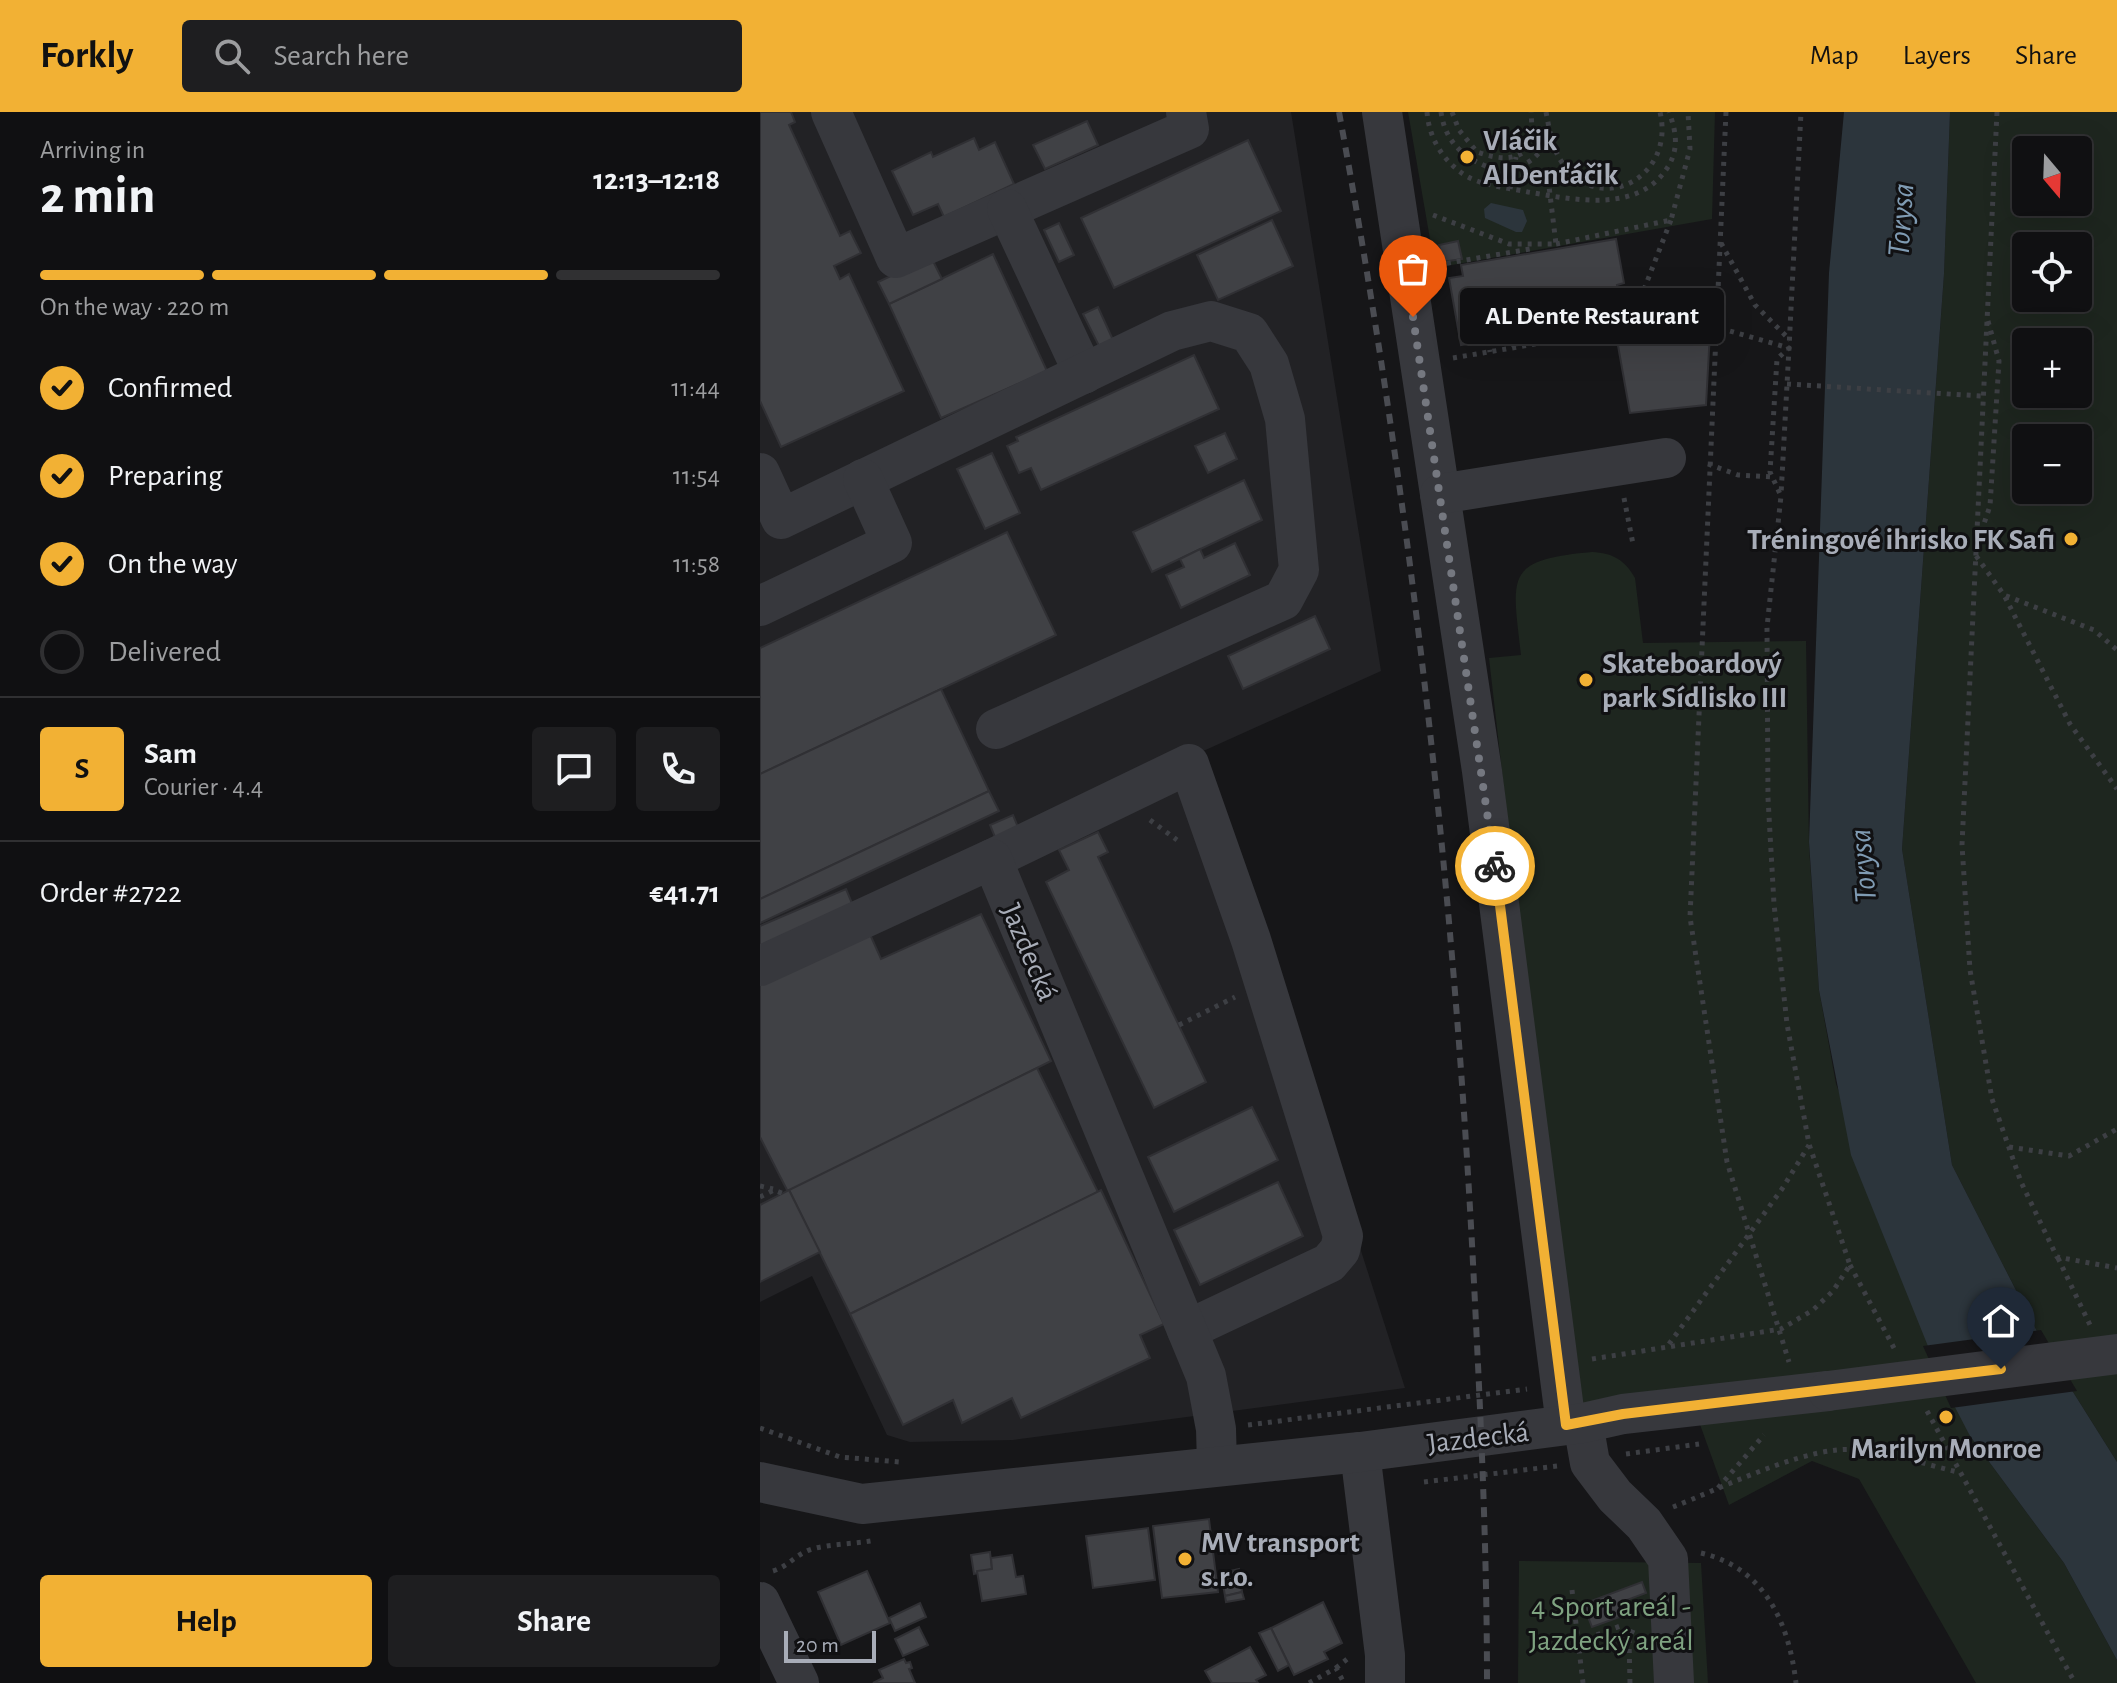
<!DOCTYPE html>
<meta charset="utf-8">
<style>
:root{--surface:#101012;--page:#1e1e20;--text:#f1f3f6;--muted:#9c9d9f;--line:#303032;--accent:#f2b134}
body{margin:0;font-family:"Alegreya Sans",sans-serif;background:var(--page);color:var(--text);height:100vh;display:flex;flex-direction:column;font-size:30px;white-space:nowrap}
*{box-sizing:border-box;margin:0}
p{font-size:26px;color:var(--muted)}
.icon{flex:none;width:44px;height:44px;fill:none;stroke:currentColor;stroke-width:2;stroke-linecap:round;stroke-linejoin:round}
.map{position:relative;flex:1;overflow:hidden}
.details{display:flex;flex-direction:column;background:var(--surface);width:760px}
.details>*{flex:none}
.needle{width:52px;rotate:161deg}
.tools{position:absolute;left:1252px;top:24px;display:grid;gap:16px}
.tools a{display:grid;place-items:center;width:80px;height:80px;border-radius:8px;background:var(--surface);box-shadow:0 8px 32px #0002,0 0 0 2px var(--line);font-size:40px}
.scale{position:absolute;left:24px;bottom:20px;width:92px;box-sizing:border-box;padding-left:8px;border:4px solid #a8adb8;border-top:0;font-size:22px;line-height:28px;white-space:nowrap;color:#a8adb8;-webkit-text-stroke:6px #111113;paint-order:stroke}
.pin{position:absolute;display:grid;place-items:center;width:68px;height:68px;color:#fff;margin:-82px -34px;border-radius:50% 50% 50% 0;rotate:-45deg;box-shadow:0 0 8px #0007}
.pin .icon{rotate:45deg}
.courier{position:absolute;display:grid;place-items:center;width:80px;height:80px;margin:-40px;border:6px solid #f2b134;border-radius:50%;background:#fff;color:#222;box-shadow:0 2px 10px #0007}
.bubble{position:absolute;height:56px;border-radius:8px;background:var(--surface);box-shadow:0 8px 32px #0002,0 0 0 2px var(--line);font-size:26px;font-weight:700;line-height:56px;text-align:center}
.overview em{font-style:normal;font-weight:700}
.overview div{display:flex;flex-direction:column-reverse}
.overview{display:flex;align-items:center;justify-content:space-between;height:136px;padding:0 40px}
h1{font-size:52px;font-weight:700;line-height:60px}
.bar{display:grid;grid-template-columns:repeat(4,1fr);gap:12px 8px;align-content:center;height:96px;padding:0 40px}
.bar i{height:10px;border-radius:6px;background:var(--line)}
.bar .active{background:var(--accent)}
.bar p{grid-column:span 4}
.line{display:flex;align-items:center;gap:20px;padding:0 40px;border-top:2px solid var(--line)}
.line div{flex:1}
.round{display:grid;place-items:center;flex:none;width:84px;height:84px;border-radius:8px;background:var(--page)}
ol{padding:0 40px;list-style:none}
li{display:flex;align-items:center;gap:24px;height:88px}
li p{margin-inline-start:auto}
li .icon{padding:8px;border-radius:50%;background:var(--accent);color:#111;stroke-width:4}
li:last-child{color:var(--muted)}
li i{width:44px;height:44px;border:4px solid var(--line);border-radius:50%}
.primary-button{display:flex;gap:16px;margin-top:auto;padding:16px 40px}
.primary-button a{flex:1;height:92px;border-radius:8px;background:var(--accent);color:#111;font-size:32px;font-weight:700;line-height:92px;text-align:center}
.primary-button a+a{background:var(--page);color:var(--text)}
header{display:flex;align-items:center;gap:48px;box-sizing:border-box;height:112px;padding:0 40px;background:var(--accent);color:#111}
header strong{font-size:38px}
nav{display:flex;gap:44px;margin-inline-start:auto;font-size:28px}
.search{width:560px;height:72px;background:var(--page);display:flex;align-items:center;gap:20px;box-sizing:border-box;padding:0 28px;border-radius:8px;color:var(--muted);font-size:30px}
main{display:flex;flex:1;min-height:0}
.map>svg:first-child{display:block}
.built{fill:#222225}
.green{fill:#1e261f;fill-rule:evenodd}
.water{fill:#2c353c}
.pier{fill:#161618}
.building{fill:#404145;stroke:#303034;stroke-width:2}
.lines{fill:none;stroke-linecap:round;stroke-linejoin:round}
.path{stroke:#3d3f44;stroke-width:5;stroke-dasharray:4 6;stroke-linecap:butt}
.minor{stroke:#37383d;stroke-width:40}
.rail{stroke:#4a4c52;stroke-width:6;stroke-dasharray:10 8;stroke-linecap:butt}
.minor-bridge{stroke:#37383d;stroke-width:40}
.done{stroke:#757880;stroke-width:8;stroke-dasharray:0 14.4}
.route{stroke:#f2b134;stroke-width:10}
.poi-dot{fill:#f2b134;stroke:#111113;stroke-width:3}
.labels{text-anchor:middle;stroke-width:6;stroke-linejoin:round;paint-order:stroke}
.poi-label{font-size:30px;font-weight:bold;fill:#a8adb8;stroke:#111113;text-anchor:start}
.street-label{font-size:30px;fill:#a8adb8;stroke:#111113}
.park-label{font-size:30px;fill:#7fa381;stroke:#111113}
.water-label{font-size:32px;font-style:italic;fill:#7f9bb3;stroke:#111113}
</style>
<header>
<strong>Forkly</strong>
<div class="search"><svg class="icon" aria-label="search" viewBox="0 0 24 24"><circle cx="10" cy="10" r="6"/><path d="M15 15l6 6"/></svg>Search here</div>
<nav><a>Map</a><a>Layers</a><a>Share</a></nav>
</header>
<main>
<section class="details">
<div class="overview"><div><h1>2 min</h1><p>Arriving in</p></div><em>12:13–12:18</em></div>
<div class="bar"><i class="active"></i><i class="active"></i><i class="active"></i><i></i><p>On the way · 220 m</p></div>
<ol>
<li><svg class="icon" aria-label="check" viewBox="0 0 24 24"><path d="M5 12l5 5 9-10"/></svg>Confirmed<p>11:44</p></li>
<li><svg class="icon" aria-label="check" viewBox="0 0 24 24"><path d="M5 12l5 5 9-10"/></svg>Preparing<p>11:54</p></li>
<li><svg class="icon" aria-label="check" viewBox="0 0 24 24"><path d="M5 12l5 5 9-10"/></svg>On the way<p>11:58</p></li>
<li><i></i>Delivered</li>
</ol>
<div class="line" style="height:144px"><b class="round" style="background:var(--accent);color:#111">S</b><div><b>Sam</b><p>Courier · 4.4</p></div><a class="round"><svg class="icon" aria-label="chat" viewBox="0 0 24 24"><path d="M4 5h16v11H9l-5 4z"/></svg></a><a class="round"><svg class="icon" aria-label="phone" viewBox="0 0 24 24"><path d="M5 4h4l2 5-3 2q2 4 5 5l2-3 5 2v4C11 20 4 13 5 4z"/></svg></a></div>
<div class="line" style="height:104px"><div>Order #2722</div><b>€41.71</b></div>
<div class="primary-button"><a>Help</a><a>Share</a></div>
</section>
<div class="map">
<svg width="1357" height="1571" viewBox="0 0 1357 1571">
<rect width="100%" height="100%" fill="#161618"/>
<polygon class="built" points="0,0 531,0 621,559 441,640 645,1276 253,1328 150,1330 127,1323 52,1164 0,1190"/>
<g class="green">
<polygon points="648,0 955,0 952,107 675,156"/>
<path d="M1190,0h167v1350l-71,-113 -94,-184 -50,-316 42,-575zM1266,38h52v52h-52zM1266,134h52v52h-52zM1266,230h52v52h-52zM1266,326h52v52h-52z"/>
<path d="M832,440c21,1 33,8 43,26l8,65 163,-2 3,206 10,143 17,94 134,352 94,127 53,97v23h-141l-117,-204 -47,-18 -83,44 -36,-100 -110,13 -55,-420 -39,-340 32,-3c-9,-80 -17,-95 71,-103z"/>
<polygon points="759,1449 941,1451 948,1571 758,1571"/>
</g>
<g class="water">
<polygon points="1084,0 1190,0 1184,162 1142,737 1192,1053 1286,1237 1357,1350 1357,1548 1304,1451 1210,1324 1184,1274 1091,1043 1059,878 1049,730 1069,161"/>
<polygon points="731,91 763,98 767,109 762,120 756,120 725,106 724,97"/>
</g>
<polygon class="pier" points="1281,1218 1317,1279 1191,1296 1163,1234"/>
<g class="building">
<polygon points="0,0 31,0 35,10 29,13 80,124 90,119 101,141 74,154 80,167 89,162 144,279 21,335 0,289"/>
<polygon points="327,9 338,33 285,57 273,33"/>
<polygon points="214,26 219,38 235,30 254,72 184,105 178,92 153,103 132,59 171,40 173,45"/>
<polygon points="488,28 521,99 354,176 321,106"/>
<polygon points="512,108 533,154 458,188 437,143"/>
<polygon points="299,111 314,143 299,150 284,118"/>
<polygon points="856,127 864,171 857,173 862,204 818,211 820,223 752,234 750,224 701,233 689,166 703,164 701,153"/>
<polygon points="698,129 702,147 682,150 679,133"/>
<polygon points="233,142 287,259 181,306 129,192"/>
<polygon points="171,145 182,167 129,192 118,170"/>
<polygon points="338,195 353,228 339,234 323,202"/>
<polygon points="894,212 950,220 946,293 870,301 857,228 885,224"/>
<polygon points="434,243 459,297 281,378 271,356 259,361 247,334 258,329 256,325"/>
<polygon points="465,321 477,347 448,361 435,334"/>
<polygon points="232,341 260,401 225,417 197,357"/>
<polygon points="484,368 502,408 392,460 373,420"/>
<polygon points="247,420 296,523 0,662 0,536"/>
<polygon points="475,431 490,463 421,496 406,463 424,455 420,447 440,437 444,446"/>
<polygon points="555,504 570,537 483,577 468,544"/>
<polygon points="181,577 229,679 0,787 0,662"/>
<polygon points="229,679 239,699 0,811 0,787"/>
<polygon points="253,703 260,720 237,730 230,713"/>
<polygon points="338,720 348,740 338,745 446,970 394,996 286,770 309,758 299,738"/>
<polygon points="86,777 94,796 0,835 0,814"/>
<polygon points="221,802 291,949 28,1080 0,1025 0,867 105,811 121,847"/>
<polygon points="277,956 338,1080 90,1202 29,1078"/>
<polygon points="492,995 518,1048 414,1100 388,1045"/>
<polygon points="518,1070 543,1124 440,1173 414,1118"/>
<polygon points="29,1078 60,1140 0,1170 0,1093"/>
<polygon points="341,1078 404,1212 380,1223 390,1246 261,1306 252,1286 202,1311 193,1288 143,1313 90,1202"/>
<polygon points="449,1407 458,1480 402,1486 393,1414"/>
<polygon points="388,1416 395,1468 333,1476 326,1424"/>
<polygon points="230,1440 232,1457 214,1462 211,1443"/>
<polygon points="252,1443 256,1465 263,1464 266,1482 222,1489 217,1459 232,1457 231,1446"/>
<polygon points="479,1457 482,1480 465,1484 461,1461"/>
<polygon points="107,1459 130,1511 81,1533 58,1480"/>
<polygon points="882,1470 886,1481 864,1489 868,1502 832,1515 823,1492"/>
<polygon points="482,1480 484,1487 466,1490 465,1484"/>
<polygon points="563,1490 582,1531 564,1540 568,1547 534,1563 511,1516"/>
<polygon points="160,1491 166,1505 135,1519 129,1506"/>
<polygon points="159,1515 168,1533 143,1544 135,1527"/>
<polygon points="511,1516 529,1553 518,1559 499,1521"/>
<polygon points="490,1535 506,1563 496,1568 498,1571 452,1571 445,1559"/>
<polygon points="144,1547 146,1551 150,1550 152,1556 149,1557 155,1571 113,1571 123,1566 119,1558"/>
</g>
<g class="lines">
<g class="path">
<path d="M667,0c2,27 17,51 41,65 17,9 41,11 60,15 47,8 113,22 141,-27 10,-18 7,-34 0,-53"/>
<path d="M681,0c9,67 93,64 143,71"/>
<path d="M692,0l7,18 18,22c20,7 42,11 56,-9l-2,-31"/>
<path d="M786,0c4,21 7,42 22,58 38,43 107,5 92,-58"/>
<polyline points="966,0 930,805 967,1050 1029,1250"/>
<polyline points="1237,0 1202,733 1210,858 1232,987 1261,1070 1297,1145 1357,1156"/>
<path d="M749,58c20,-5 35,-16 39,-37"/>
<polyline points="750,77 756,45"/>
<polyline points="673,103 749,132 796,132 788,66"/>
<polyline points="961,131 995,193 1030,228"/>
<polyline points="796,132 911,108 930,37 928,0"/>
<polyline points="677,153 770,137"/>
<polyline points="862,199 956,215 1029,236 1021,383"/>
<polyline points="854,205 857,219"/>
<polyline points="1228,209 1239,249 1230,394 1214,441 1244,483 1334,518 1357,538"/>
<polyline points="728,228 730,240"/>
<polyline points="693,246 869,216 911,108"/>
<polyline points="1027,272 1221,284"/>
<polyline points="948,352 978,363 1013,365"/>
<polyline points="864,386 873,432"/>
<polyline points="1245,485 1310,612 1357,677"/>
<polyline points="390,708 417,728"/>
<polyline points="419,913 475,885"/>
<polyline points="1249,1035 1309,1044 1357,1017"/>
<polyline points="0,1074 13,1077"/>
<polyline points="0,1085 14,1078 24,1082"/>
<polyline points="1298,1146 1330,1213"/>
<polyline points="1090,1153 1135,1238"/>
<polyline points="909,1232 1022,1077 1049,1033"/>
<polyline points="832,1247 1021,1217 1053,1198 1073,1179 1090,1153 1049,1032 1027,912 1014,792 1008,686 1007,515 1021,384 1010,360 1017,247 1029,236 1041,0"/>
<polyline points="1167,1299 1315,1571"/>
<polyline points="488,1313 767,1277"/>
<polyline points="0,1316 80,1345 140,1350"/>
<polyline points="866,1342 939,1332"/>
<polyline points="664,1370 797,1354"/>
<polyline points="958,1376 1004,1323"/>
<path d="M913,1395c46,-18 115,-52 164,-57 38,-4 84,14 121,22"/>
<path d="M941,1441c64,15 88,70 95,130"/>
<path d="M13,1459c16,-5 23,-17 39,-22 18,-5 40,-5 59,-8"/>
<polyline points="812,1478 823,1571"/>
<polyline points="818,1530 863,1513"/>
<polyline points="576,1556 591,1544"/>
<polyline points="549,1571 576,1556 584,1571"/>
<polyline points="870,1571 869,1527 875,1513"/>
</g>
<g class="minor">
<polyline points="71,0 136,146 429,17 426,0"/>
<polyline points="622,0 722,659 806,1313"/>
<polyline points="247,97 324,262"/>
<polyline points="0,361 21,407 412,219 451,209 489,221 509,252 525,307 539,458 523,488 236,617"/>
<polyline points="680,382 906,346"/>
<polyline points="0,494 132,431 103,367"/>
<polyline points="232,747 429,652 491,828 583,1124 580,1138 569,1151 427,1218"/>
<polyline points="0,854 232,747 446,1264 456,1317 457,1352"/>
<polyline points="823,1311 830,1351 855,1384 884,1412 908,1447 914,1571"/>
<polyline points="600,1340 625,1543 625,1571"/>
<polyline points="0,1370 102,1392 600,1340 823,1311 863,1302 1068,1279"/>
<polyline points="0,1490 39,1571"/>
</g>
<path class="rail" d="M579,0c70,380 114,765 134,1151 7,139 14,280 14,420"/>
<polyline class="minor-bridge" points="1068,1279 1357,1242"/>
</g>
<g class="lines">
<polyline class="done" points="653,205 735,754"/>
<polyline class="route" points="735,754 806,1313 863,1302 1241,1257"/>
</g>
<g class="poi-dot">
<circle cx="707" cy="45" r="8"/>
<circle cx="1311" cy="427" r="8"/>
<circle cx="826" cy="568" r="8"/>
<circle cx="1186" cy="1305" r="8"/>
<circle cx="425" cy="1447" r="8"/>
</g>
<g class="labels">
<g class="poi-label">
<text x="723" y="38">Vláčik<tspan x="723" dy="34">AlDenťáčik</tspan></text>
<text x="1295" y="437" text-anchor="end">Tréningové ihrisko FK Safi</text>
<text x="842" y="561">Skateboardový<tspan x="842" dy="34">park Sídlisko III</tspan></text>
<text x="1186" y="1346" text-anchor="middle">Marilyn Monroe</text>
<text x="441" y="1440">MV transport<tspan x="441" dy="34">s.r.o.</tspan></text>
</g>
<g class="street-label">
<text transform="translate(270 840) rotate(67)" y="10">Jazdecká</text>
<text transform="translate(718 1325) rotate(-7)" y="10">Jazdecká</text>
</g>
<g class="park-label">
<text x="851" y="1504">4 Sport areál -<tspan x="851" dy="34">Jazdecký areál</tspan></text>
</g>
<g class="water-label">
<text transform="translate(1140 108) rotate(-86)" y="11">Torysa</text>
<text transform="translate(1102 754) rotate(-95)" y="11">Torysa</text>
</g>
</g>
</svg>
<div class="tools">
<a><svg class="needle" viewBox="-14 -14 28 28"><path d="M0-13l5 13h-10z" fill="#e53935"/><path d="M0 13l5-13h-10z" fill="#9c9d9f"/></svg></a>
<a><svg class="icon" aria-label="locate" viewBox="0 0 24 24"><circle cx="12" cy="12" r="6"/><path d="M12 2v4M12 18v4M2 12h4M18 12h4"/></svg></a>
<a>+</a>
<a>−</a>
</div>
<div class="scale">20 m</div>
<div class="pin" style="left:653px;top:205px;background:#ea580c"><svg class="icon" aria-label="bag" viewBox="0 0 24 24"><path d="M5 8h14l-1 12H6zM9 8a3 3 0 0 1 6 0"/></svg></div>
<div class="pin" style="left:1241px;top:1257px;background:#1f2937"><svg class="icon" aria-label="home" viewBox="0 0 24 24"><path d="M3 11l9-7 9 7M6 9v11h12V9"/></svg></div>
<div class="courier" style="left:735px;top:754px"><svg class="icon" aria-label="bike" viewBox="0 0 24 24"><circle cx="6" cy="16" r="4"/><circle cx="18" cy="16" r="4"/><path d="M6 16l4-8h5l3 8M10 8l3 8H6M13 5h3"/></svg></div>
<div class="bubble" style="left:700px;top:176px;width:264px">AL Dente Restaurant</div>
</div>
</main>
